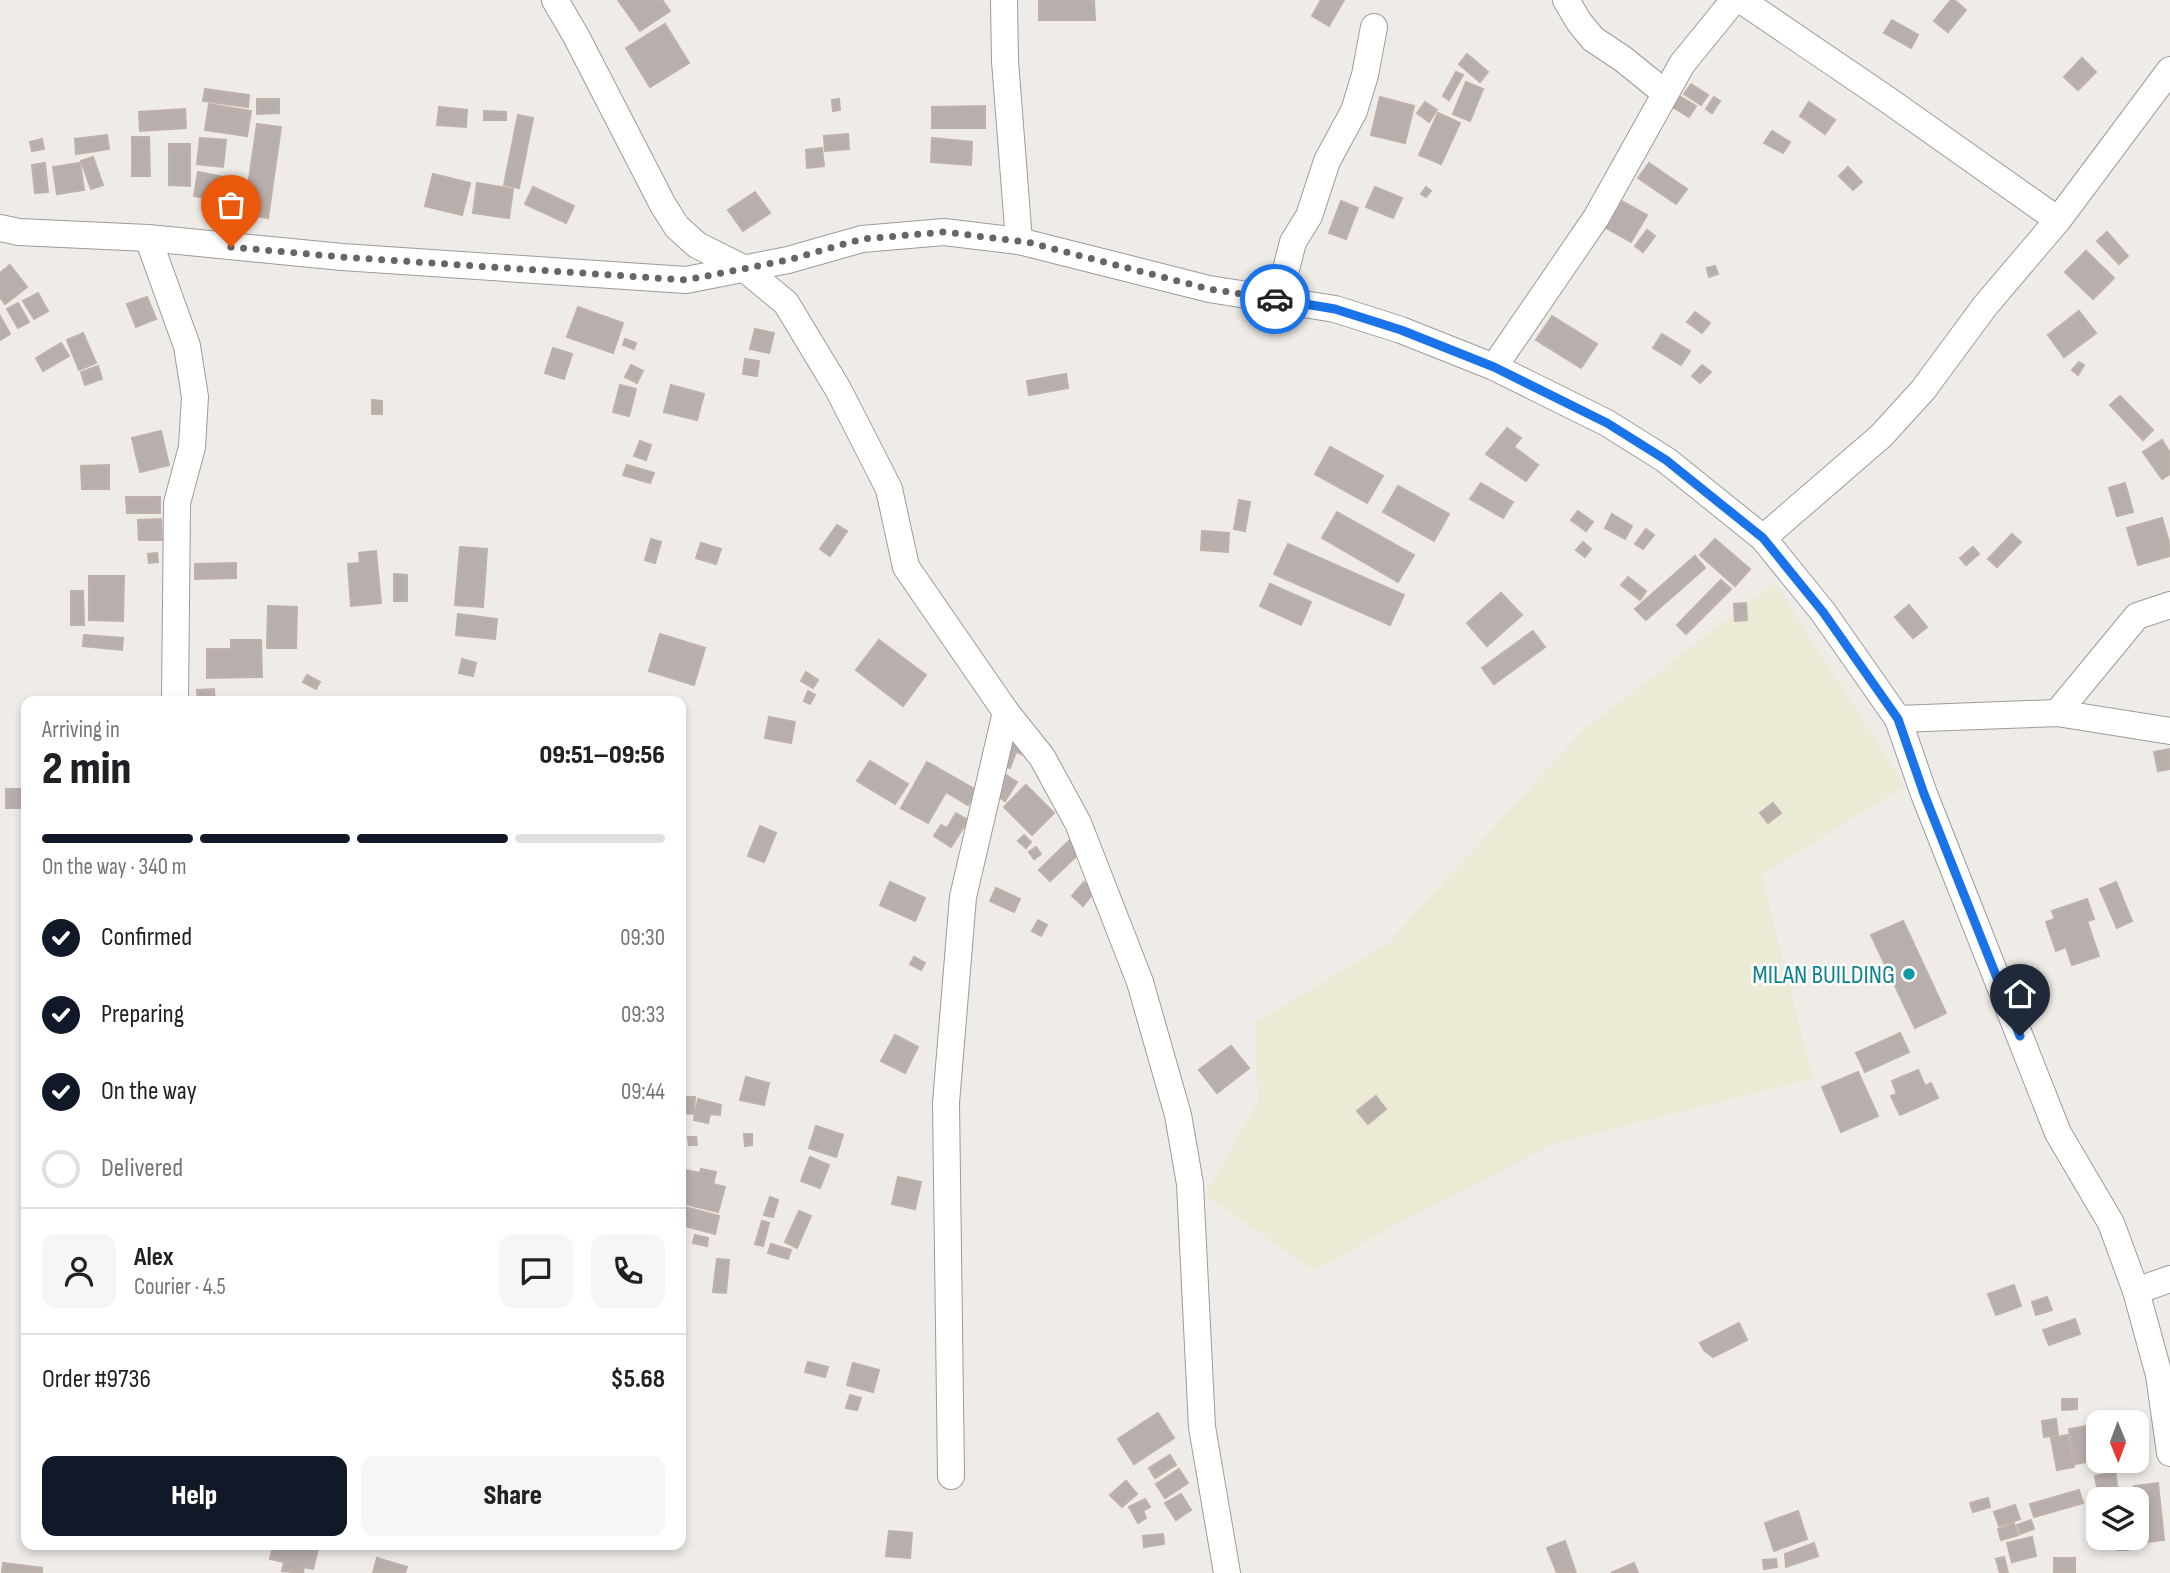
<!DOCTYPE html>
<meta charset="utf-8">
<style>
:root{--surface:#fff;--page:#f6f6f6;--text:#202124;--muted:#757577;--line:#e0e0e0;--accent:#111827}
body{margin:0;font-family:"Sofia Sans Condensed",sans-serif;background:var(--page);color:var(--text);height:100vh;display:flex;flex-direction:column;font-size:26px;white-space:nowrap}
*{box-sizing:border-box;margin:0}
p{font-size:23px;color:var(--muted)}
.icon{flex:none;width:38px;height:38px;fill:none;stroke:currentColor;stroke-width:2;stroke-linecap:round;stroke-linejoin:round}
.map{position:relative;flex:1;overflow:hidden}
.details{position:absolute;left:21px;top:696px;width:665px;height:854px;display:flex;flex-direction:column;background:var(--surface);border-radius:14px;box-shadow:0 4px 10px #0003}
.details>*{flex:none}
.needle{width:46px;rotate:179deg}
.fabs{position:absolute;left:2086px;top:1410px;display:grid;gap:14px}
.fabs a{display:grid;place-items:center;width:63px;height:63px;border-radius:14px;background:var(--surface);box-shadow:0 4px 10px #0003;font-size:35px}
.pin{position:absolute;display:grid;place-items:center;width:60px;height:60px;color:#fff;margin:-72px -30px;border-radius:50% 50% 50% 0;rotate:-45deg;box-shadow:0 0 7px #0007}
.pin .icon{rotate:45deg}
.courier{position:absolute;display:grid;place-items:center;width:70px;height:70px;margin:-35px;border:5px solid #1a73e8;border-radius:50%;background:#fff;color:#222;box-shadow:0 2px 9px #0007}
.summary em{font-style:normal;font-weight:800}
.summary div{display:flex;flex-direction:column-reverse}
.summary{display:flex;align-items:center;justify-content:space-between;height:119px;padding:0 21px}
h1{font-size:46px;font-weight:800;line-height:52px}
.bar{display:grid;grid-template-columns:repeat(4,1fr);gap:10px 7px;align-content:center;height:84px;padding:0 21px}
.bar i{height:9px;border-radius:5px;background:var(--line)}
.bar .current{background:var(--accent)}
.bar p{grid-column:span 4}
.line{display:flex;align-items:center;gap:18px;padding:0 21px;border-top:2px solid var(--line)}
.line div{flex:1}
.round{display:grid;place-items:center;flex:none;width:74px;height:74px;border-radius:14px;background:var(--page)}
ol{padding:0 21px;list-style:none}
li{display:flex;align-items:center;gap:21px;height:77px}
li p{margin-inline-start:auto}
li .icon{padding:7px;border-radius:50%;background:var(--accent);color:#fff;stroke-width:4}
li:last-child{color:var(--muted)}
li i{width:38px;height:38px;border:4px solid var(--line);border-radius:50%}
.primary-button{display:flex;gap:14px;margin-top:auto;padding:14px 21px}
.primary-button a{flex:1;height:80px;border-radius:14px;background:var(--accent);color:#fff;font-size:28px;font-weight:800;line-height:80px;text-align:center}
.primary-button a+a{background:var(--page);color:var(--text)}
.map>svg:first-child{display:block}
.farmland{fill:#ebead4}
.building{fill:#b8afac;stroke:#bfb0aa;stroke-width:2}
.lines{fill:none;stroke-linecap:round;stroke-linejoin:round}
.minor-casing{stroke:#9c9c9c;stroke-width:28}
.minor{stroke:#fff;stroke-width:26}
.done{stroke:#686665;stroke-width:7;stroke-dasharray:0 12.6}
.route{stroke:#1a73e8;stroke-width:9}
.culture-dot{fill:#0f9aa8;stroke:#fff;stroke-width:2.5}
.labels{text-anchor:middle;stroke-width:5;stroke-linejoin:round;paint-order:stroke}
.culture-label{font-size:26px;fill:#0d838f;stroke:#fff;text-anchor:end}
</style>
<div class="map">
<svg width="2170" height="1573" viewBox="0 0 2170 1573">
<rect width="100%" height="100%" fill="#efebe6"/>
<polygon class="farmland" points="1775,583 1905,786 1761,875 1813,1078 1554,1144 1395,1225 1314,1271 1205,1195 1258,1102 1255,1023 1387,944 1583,730"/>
<g class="building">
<polygon points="618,0 662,0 670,11 640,31"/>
<polygon points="1039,0 1094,0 1095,20 1039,20"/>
<polygon points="1321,0 1344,0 1329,26 1312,16"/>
<polygon points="1951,0 1954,0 1966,10 1948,32 1934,21"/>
<polygon points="1892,20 1918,35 1911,48 1884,33"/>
<polygon points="665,24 689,63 650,87 626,48"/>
<polygon points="1467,54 1488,72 1480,82 1459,64"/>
<polygon points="2082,58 2096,72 2078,90 2064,77"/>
<polygon points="1456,72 1463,75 1449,100 1443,96"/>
<polygon points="1466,82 1483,89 1470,121 1453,114"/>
<polygon points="1691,84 1708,95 1701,105 1684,94"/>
<polygon points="205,89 249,95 248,107 203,101"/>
<polygon points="1671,91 1696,106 1689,117 1664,102"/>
<polygon points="1380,97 1414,106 1405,143 1371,135"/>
<polygon points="1714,97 1720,101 1712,113 1706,109"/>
<polygon points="257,99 279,99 279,113 257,114"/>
<polygon points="839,99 840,110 833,111 832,100"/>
<polygon points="1425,102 1437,110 1429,122 1417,113"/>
<polygon points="1809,102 1835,120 1825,134 1800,116"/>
<polygon points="209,104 251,111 247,136 205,130"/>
<polygon points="985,106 985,128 932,128 932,107"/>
<polygon points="439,107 467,110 466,127 437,125"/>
<polygon points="185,109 186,128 140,131 139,112"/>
<polygon points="484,111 506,112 506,120 484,120"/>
<polygon points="1438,113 1460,123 1441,164 1419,155"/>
<polygon points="518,115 533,118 519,188 504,185"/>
<polygon points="257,124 281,127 268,218 244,214"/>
<polygon points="1772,131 1790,142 1783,153 1764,143"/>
<polygon points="848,134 849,149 825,151 824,136"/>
<polygon points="107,135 109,149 76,154 75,139"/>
<polygon points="132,137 149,137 150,176 132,176"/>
<polygon points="200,138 226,140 223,167 197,164"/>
<polygon points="932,138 972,142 971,165 931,162"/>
<polygon points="42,139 44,149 32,151 30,142"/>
<polygon points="169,144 190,144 190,186 169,185"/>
<polygon points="822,148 824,166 807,168 806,150"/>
<polygon points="93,157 103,185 91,189 81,161"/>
<polygon points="45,163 48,192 35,193 32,165"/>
<polygon points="80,163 84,190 57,194 53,167"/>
<polygon points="1649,163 1687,189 1676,204 1638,178"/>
<polygon points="1848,167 1862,182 1853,190 1839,176"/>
<polygon points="198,172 240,180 236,204 194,196"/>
<polygon points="433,174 470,183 462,215 425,206"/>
<polygon points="477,183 513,189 509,218 473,213"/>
<polygon points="533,187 574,206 566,223 525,204"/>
<polygon points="1375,187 1402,198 1393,218 1366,207"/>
<polygon points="1426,187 1431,191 1426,197 1421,194"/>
<polygon points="755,192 770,213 743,231 728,210"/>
<polygon points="1341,201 1358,208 1346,239 1329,233"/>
<polygon points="1622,201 1647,215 1631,242 1606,228"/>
<polygon points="1647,230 1655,236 1643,252 1635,246"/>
<polygon points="2107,232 2128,256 2119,264 2097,241"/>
<polygon points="2086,251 2114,278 2093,299 2065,272"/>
<polygon points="10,265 27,287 5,304 0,297 0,273"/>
<polygon points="1715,266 1718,274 1709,277 1707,268"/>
<polygon points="38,293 48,311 34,319 23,301"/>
<polygon points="147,297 156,319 136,327 127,304"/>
<polygon points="18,303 29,322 18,328 7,309"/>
<polygon points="578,307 623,323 613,353 567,337"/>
<polygon points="2079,311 2096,333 2064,357 2048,335"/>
<polygon points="1695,312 1710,323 1702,333 1687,322"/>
<polygon points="0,316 10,334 0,340"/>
<polygon points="1552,316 1597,344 1581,368 1536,340"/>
<polygon points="755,329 774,333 769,353 750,349"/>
<polygon points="83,333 96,363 79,370 67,340"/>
<polygon points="1662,334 1690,351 1681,365 1653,348"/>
<polygon points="625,339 636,343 634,349 623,345"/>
<polygon points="61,343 69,356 43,371 36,358"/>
<polygon points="553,348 572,354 564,379 545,373"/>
<polygon points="745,359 759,361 757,376 743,374"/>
<polygon points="2079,362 2084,365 2078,375 2072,370"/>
<polygon points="631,365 643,371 637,383 625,377"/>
<polygon points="1702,365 1711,372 1700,383 1692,376"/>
<polygon points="98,366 102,379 85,385 81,372"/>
<polygon points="1066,374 1068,388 1029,395 1027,381"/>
<polygon points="620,385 636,389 629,416 613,412"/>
<polygon points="671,385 704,394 697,420 664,412"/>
<polygon points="2120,396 2153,430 2143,440 2110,405"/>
<polygon points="372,400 382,401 382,414 372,414"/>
<polygon points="1507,428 1521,438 1514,447 1538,465 1526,481 1486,454"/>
<polygon points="161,431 169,465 140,472 132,438"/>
<polygon points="2162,440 2170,453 2170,474 2162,479 2143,452"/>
<polygon points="640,441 651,445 646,460 634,456"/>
<polygon points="1330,447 1383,476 1367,503 1315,474"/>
<polygon points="109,465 109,489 82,489 81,466"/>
<polygon points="627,465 654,473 650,483 623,475"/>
<polygon points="1481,483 1513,502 1503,518 1470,499"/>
<polygon points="2125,483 2133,512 2117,516 2109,488"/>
<polygon points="1398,486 1449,514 1434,541 1383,512"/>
<polygon points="126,497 160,497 160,513 127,513"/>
<polygon points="1239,500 1250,502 1245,531 1234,529"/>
<polygon points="1578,511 1593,522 1586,531 1571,520"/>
<polygon points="1337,512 1414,555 1398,582 1322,538"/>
<polygon points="1612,514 1632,526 1625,539 1605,528"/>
<polygon points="2162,518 2170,546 2170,556 2138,565 2127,528"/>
<polygon points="161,519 162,540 139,540 138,520"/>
<polygon points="837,525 847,531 830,556 820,549"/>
<polygon points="1646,529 1654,535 1643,549 1635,544"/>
<polygon points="1202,531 1229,533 1228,552 1201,550"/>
<polygon points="2012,534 2021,542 1997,567 1988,559"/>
<polygon points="651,539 661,542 655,563 645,560"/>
<polygon points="1715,539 1750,569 1735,586 1700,555"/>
<polygon points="1583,542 1591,549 1585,557 1576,550"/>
<polygon points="701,543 721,549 716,564 696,558"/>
<polygon points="1288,544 1404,595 1390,625 1274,574"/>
<polygon points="460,547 487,549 483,607 455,605"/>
<polygon points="1973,547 1979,554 1966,565 1960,558"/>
<polygon points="376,551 381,603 351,606 348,564 360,563 359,553"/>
<polygon points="157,553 158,562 149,563 148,554"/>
<polygon points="1695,556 1705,568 1646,620 1635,609"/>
<polygon points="236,563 236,578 195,579 195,564"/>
<polygon points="394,574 407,575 407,601 394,601"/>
<polygon points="89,576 124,576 123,621 89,620"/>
<polygon points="1628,577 1646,591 1640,600 1621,585"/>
<polygon points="1721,580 1731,589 1686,634 1677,625"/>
<polygon points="1270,584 1311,602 1301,625 1260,606"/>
<polygon points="71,591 83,591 84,625 71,625"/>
<polygon points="1501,593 1522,615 1487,646 1467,623"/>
<polygon points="1746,603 1747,620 1735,621 1734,604"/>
<polygon points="1909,605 1927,627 1913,638 1895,617"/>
<polygon points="268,606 297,607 296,648 267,648"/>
<polygon points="458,614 497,619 495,639 456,635"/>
<polygon points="1533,631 1545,647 1494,684 1482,668"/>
<polygon points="660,634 705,648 694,685 649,671"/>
<polygon points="84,635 123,638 122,650 83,646"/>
<polygon points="231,640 261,640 262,677 207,678 207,649 231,649"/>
<polygon points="879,640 926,675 903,706 856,670"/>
<polygon points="462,659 476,663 473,676 459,673"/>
<polygon points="806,672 818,680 813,688 801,681"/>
<polygon points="307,675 320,682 316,689 303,682"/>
<polygon points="214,689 215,702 198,702 197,690"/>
<polygon points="808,691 815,695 810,704 804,701"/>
<polygon points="769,717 795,722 791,743 765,738"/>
<polygon points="1009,737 1030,757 1016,752 1010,768 1000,765"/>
<polygon points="2170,749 2170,769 2158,771 2154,752"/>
<polygon points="870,761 908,784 895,804 857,781"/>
<polygon points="927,762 976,790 968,805 946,792 928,823 901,808"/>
<polygon points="1006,775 1017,782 1005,801 994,794"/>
<polygon points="1026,785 1054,813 1032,835 1004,807"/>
<rect x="6" y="789" width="20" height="19"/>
<polygon points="1773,803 1781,813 1768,823 1760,813"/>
<polygon points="956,813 968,820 951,847 934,836 941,825 947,828"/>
<polygon points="760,826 776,833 764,862 748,856"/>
<polygon points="1024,835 1031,842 1026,848 1018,841"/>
<polygon points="1073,837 1084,849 1050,881 1039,870"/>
<polygon points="1036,847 1041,854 1034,859 1029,852"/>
<polygon points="890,882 925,898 915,921 880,905"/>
<polygon points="1084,882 1095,891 1083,906 1072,896"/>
<polygon points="2116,882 2132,921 2117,928 2100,889"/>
<polygon points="996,888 1020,899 1014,912 990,901"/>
<polygon points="2087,899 2094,919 2087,921 2099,956 2072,965 2066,947 2056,951 2046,922 2055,919 2052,911"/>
<polygon points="1038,920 1047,925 1041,936 1032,931"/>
<polygon points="1903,921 1946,1013 1915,1028 1871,935"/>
<polygon points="914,957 925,963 921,970 910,964"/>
<polygon points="1900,1033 1909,1052 1865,1072 1856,1053"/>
<polygon points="895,1035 918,1047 905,1073 881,1061"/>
<polygon points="1231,1046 1249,1068 1217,1093 1199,1070"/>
<polygon points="1918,1070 1925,1086 1931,1083 1938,1098 1900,1115 1891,1096 1897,1094 1892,1081"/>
<polygon points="1858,1072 1878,1116 1841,1132 1822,1087"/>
<polygon points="746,1077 769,1083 764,1105 740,1100"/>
<polygon points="1376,1096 1386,1109 1368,1124 1357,1111"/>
<polygon points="687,1097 695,1097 694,1114 685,1113"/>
<polygon points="698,1099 721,1105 720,1115 710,1114 708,1123 694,1120"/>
<polygon points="816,1126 843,1135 836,1157 809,1148"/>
<polygon points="744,1134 752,1134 752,1145 745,1146"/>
<polygon points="688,1137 696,1137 697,1145 689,1145"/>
<polygon points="810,1157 829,1165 820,1188 801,1181"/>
<polygon points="681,1169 700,1173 701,1169 716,1172 713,1184 725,1187 718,1212 681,1203"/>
<polygon points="898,1177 921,1182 915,1209 892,1204"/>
<polygon points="770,1197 778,1200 773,1217 764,1215"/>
<polygon points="681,1206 719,1216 715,1234 681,1225"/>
<polygon points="799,1211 811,1216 797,1248 785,1242"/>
<polygon points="762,1221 769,1223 763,1246 755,1244"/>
<polygon points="695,1235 708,1238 707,1246 693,1243"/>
<polygon points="771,1244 791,1250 788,1259 768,1253"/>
<polygon points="717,1259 729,1260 726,1293 713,1292"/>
<polygon points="2014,1285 2021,1306 1996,1315 1988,1294"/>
<polygon points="2047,1297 2052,1310 2036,1315 2032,1302"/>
<polygon points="2075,1319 2080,1334 2049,1345 2043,1330"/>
<polygon points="1739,1323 1747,1340 1713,1357 1704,1350 1700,1343"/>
<polygon points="808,1362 828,1367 825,1377 805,1372"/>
<polygon points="853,1363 879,1370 873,1392 847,1385"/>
<polygon points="850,1395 861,1398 857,1410 846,1408"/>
<polygon points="2062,1399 2077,1399 2077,1409 2062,1410"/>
<polygon points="1158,1413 1174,1438 1134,1464 1118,1439"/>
<polygon points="2056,1419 2058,1435 2044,1437 2042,1421"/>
<polygon points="2093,1425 2098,1460 2075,1464 2069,1429"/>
<polygon points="2068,1435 2074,1467 2057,1470 2051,1438"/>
<polygon points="1170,1455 1176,1465 1155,1478 1149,1468"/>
<polygon points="1179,1469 1188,1483 1165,1498 1156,1484"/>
<polygon points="2115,1472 2118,1490 2098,1493 2095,1476"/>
<polygon points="1126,1481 1137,1494 1122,1507 1110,1495"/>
<polygon points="2158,1483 2164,1540 2141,1543 2134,1486"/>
<polygon points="2079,1490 2083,1503 2034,1517 2030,1504"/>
<polygon points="1181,1494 1191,1510 1176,1520 1165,1503"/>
<polygon points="1988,1498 1990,1507 1973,1512 1970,1503"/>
<polygon points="1145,1499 1150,1507 1143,1511 1146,1518 1138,1523 1129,1507"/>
<polygon points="2015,1505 2020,1519 1999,1526 1994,1512"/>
<polygon points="1798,1511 1807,1539 1774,1551 1765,1523"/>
<polygon points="2031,1520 2034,1529 2020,1534 2017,1525"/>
<polygon points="2014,1523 2018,1535 2001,1540 1998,1529"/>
<polygon points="889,1531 912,1533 910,1558 886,1556"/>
<polygon points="1163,1534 1164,1544 1144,1547 1143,1536"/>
<polygon points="2032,1537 2036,1556 2012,1562 2007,1543"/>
<rect x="2117" y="1538" width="11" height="12"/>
<polygon points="1565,1541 1576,1573 1557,1573 1547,1548"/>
<polygon points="1814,1543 1818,1556 1786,1567 1785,1554"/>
<polygon points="273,1545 319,1545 313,1569 304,1567 303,1573 282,1571 284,1562 270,1559"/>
<polygon points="2004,1557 2008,1573 2000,1573 1996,1559"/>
<polygon points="377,1558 407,1567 405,1573 373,1573"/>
<rect x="2054" y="1558" width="21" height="15"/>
<polygon points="1776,1559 1777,1567 1764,1569 1763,1560"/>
<polygon points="3,1563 42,1568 42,1573 2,1573"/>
<polygon points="1634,1563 1638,1573 1611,1573"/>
</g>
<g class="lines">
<defs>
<g id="minor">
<polyline points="555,0 576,36 663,205 677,227 697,245 745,269 786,303 838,389 889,489 906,567 1006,712 1042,757 1078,823 1140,982 1178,1115 1190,1184 1202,1427 1227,1573"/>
<polyline points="1004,0 1005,61 1019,241"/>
<polyline points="1566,0 1579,22 1593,39 1623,59 1665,93"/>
<polyline points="1741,0 1888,100 2058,220"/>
<polyline points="0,228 19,232 148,238 342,257 686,280 788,260 862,239 944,232 1019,241 1209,289 1335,309 1401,330 1494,367 1607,423 1666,460 1763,538 1823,612 1898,719 1924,794 2058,1133 2111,1223 2136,1291 2159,1375 2170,1453"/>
<polyline points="148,238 187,346 195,397 192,447 177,503 175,702"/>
<polyline points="1273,299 1283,281 1293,242 1309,216 1327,161 1354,111 1365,75 1374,27"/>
<polyline points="1494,367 1596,218 1682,64 1734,0"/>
<polyline points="1763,538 1881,436 1923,390 1985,306 2058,220 2170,70"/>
<polyline points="2057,713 2137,616 2170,605"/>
<polyline points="1898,719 2057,713 2170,731"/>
<polyline points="2136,1291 2170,1279"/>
<polyline points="951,1476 946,1103 963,897 1006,712"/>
</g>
</defs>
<use href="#minor" class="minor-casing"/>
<use href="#minor" class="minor"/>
</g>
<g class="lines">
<polyline class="done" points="231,247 342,257 686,280 788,260 862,239 944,232 1027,242 1209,289 1275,299"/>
<polyline class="route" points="1275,299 1335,309 1401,330 1494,367 1607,423 1666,460 1763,538 1823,612 1898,719 1924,794 2020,1036"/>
</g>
<circle class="culture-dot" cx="1909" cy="974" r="7"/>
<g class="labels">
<g class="culture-label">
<text x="1895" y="983">MILAN BUILDING</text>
</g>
</g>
</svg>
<div class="fabs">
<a><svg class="needle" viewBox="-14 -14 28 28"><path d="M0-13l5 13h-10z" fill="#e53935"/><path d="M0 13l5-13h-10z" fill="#757577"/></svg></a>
<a><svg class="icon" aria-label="layers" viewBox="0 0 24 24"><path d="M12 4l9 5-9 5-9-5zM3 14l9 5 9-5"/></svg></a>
</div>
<div class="pin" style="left:231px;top:247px;background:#ea580c"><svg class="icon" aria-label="bag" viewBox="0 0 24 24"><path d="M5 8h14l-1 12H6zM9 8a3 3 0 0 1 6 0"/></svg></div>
<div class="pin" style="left:2020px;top:1036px;background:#1f2937"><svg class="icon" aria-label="home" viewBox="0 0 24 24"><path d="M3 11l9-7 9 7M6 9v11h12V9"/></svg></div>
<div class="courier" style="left:1275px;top:299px"><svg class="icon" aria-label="car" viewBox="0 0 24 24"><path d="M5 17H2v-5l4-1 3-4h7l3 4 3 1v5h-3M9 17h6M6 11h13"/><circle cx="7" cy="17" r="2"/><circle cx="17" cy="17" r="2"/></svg></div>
<section class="details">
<div class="summary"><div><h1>2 min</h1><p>Arriving in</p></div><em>09:51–09:56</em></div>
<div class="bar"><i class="current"></i><i class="current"></i><i class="current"></i><i></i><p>On the way · 340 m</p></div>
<ol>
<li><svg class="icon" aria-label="check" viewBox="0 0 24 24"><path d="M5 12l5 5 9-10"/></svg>Confirmed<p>09:30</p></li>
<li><svg class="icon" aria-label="check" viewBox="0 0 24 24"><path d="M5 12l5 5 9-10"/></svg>Preparing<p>09:33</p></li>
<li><svg class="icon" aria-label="check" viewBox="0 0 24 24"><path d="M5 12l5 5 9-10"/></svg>On the way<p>09:44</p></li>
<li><i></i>Delivered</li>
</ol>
<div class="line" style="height:126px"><a class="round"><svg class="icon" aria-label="person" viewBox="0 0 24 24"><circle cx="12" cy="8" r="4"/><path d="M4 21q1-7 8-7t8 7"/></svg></a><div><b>Alex</b><p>Courier · 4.5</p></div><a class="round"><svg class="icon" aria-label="chat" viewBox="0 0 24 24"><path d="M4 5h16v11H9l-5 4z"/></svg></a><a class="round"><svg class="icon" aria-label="phone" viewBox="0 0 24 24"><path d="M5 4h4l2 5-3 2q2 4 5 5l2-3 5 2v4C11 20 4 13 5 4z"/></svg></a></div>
<div class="line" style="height:91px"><div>Order #9736</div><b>$5.68</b></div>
<div class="primary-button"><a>Help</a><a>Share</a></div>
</section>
</div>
